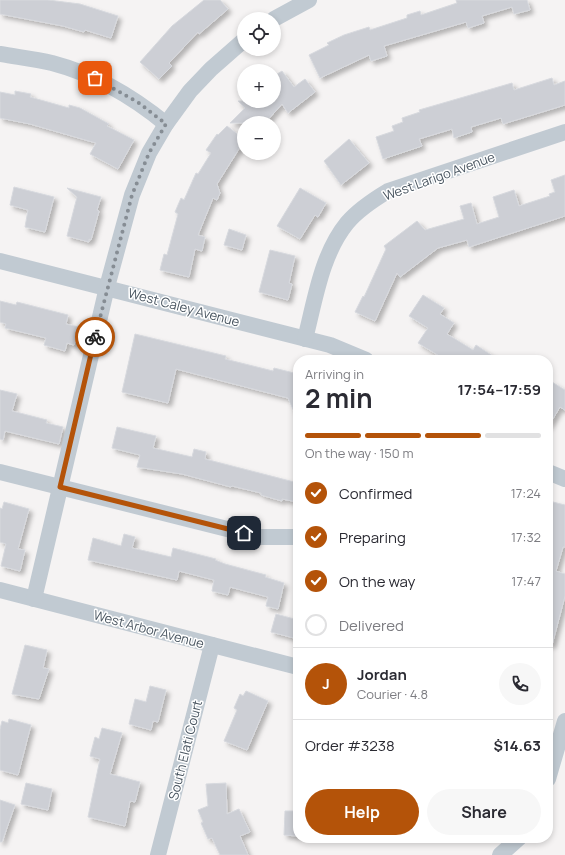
<!DOCTYPE html>
<meta charset="utf-8">
<style>
:root{--surface:#fff;--page:#f7f7f7;--text:#2b2b33;--muted:#7c7c81;--line:#e1e1e2;--accent:#b45309}
body{margin:0;font-family:Manrope,sans-serif;background:var(--page);color:var(--text);height:100vh;display:flex;flex-direction:column;font-size:15px;white-space:nowrap}
*{box-sizing:border-box;margin:0}
p{font-size:13px;color:var(--muted)}
.icon{flex:none;width:22px;height:22px;fill:none;stroke:currentColor;stroke-width:2;stroke-linecap:round;stroke-linejoin:round}
.map{position:relative;flex:1;overflow:hidden}
.panel{position:absolute;left:293px;top:355px;width:260px;height:488px;display:flex;flex-direction:column;background:var(--surface);border-radius:16px;box-shadow:0 2px 6px #0003}
.panel>*{flex:none}
.fabs{position:absolute;left:237px;top:12px;display:grid;gap:8px}
.fabs a{display:grid;place-items:center;width:44px;height:44px;border-radius:50%;background:var(--surface);box-shadow:0 2px 6px #0003;font-size:20px}
.pin{position:absolute;display:grid;place-items:center;width:34px;height:34px;color:#fff;margin:-17px;border-radius:8px;box-shadow:0 2px 6px #0006}
.courier{position:absolute;display:grid;place-items:center;width:40px;height:40px;margin:-20px;border:3px solid #b45309;border-radius:50%;background:#fff;color:#222;box-shadow:0 1px 5px #0007}
.head em{font-style:normal;font-weight:700}
.head div{display:flex;flex-direction:column-reverse}
.head{display:flex;align-items:center;justify-content:space-between;height:68px;padding:0 12px}
h1{font-size:26px;font-weight:700;line-height:30px}
.bar{display:grid;grid-template-columns:repeat(4,1fr);gap:6px 4px;align-content:center;height:48px;padding:0 12px}
.bar i{height:5px;border-radius:3px;background:var(--line)}
.bar .selected{background:var(--accent)}
.bar p{grid-column:span 4}
.line{display:flex;align-items:center;gap:10px;padding:0 12px;border-top:1px solid var(--line)}
.line div{flex:1}
.round{display:grid;place-items:center;flex:none;width:42px;height:42px;border-radius:21px;background:var(--page)}
ol{padding:0 12px;list-style:none}
li{display:flex;align-items:center;gap:12px;height:44px}
li p{margin-inline-start:auto}
li .icon{padding:4px;border-radius:50%;background:var(--accent);color:#fff;stroke-width:4}
li:last-child{color:var(--muted)}
li i{width:22px;height:22px;border:2px solid var(--line);border-radius:50%}
.action{display:flex;gap:8px;margin-top:auto;padding:8px 12px}
.action a{flex:1;height:46px;border-radius:24px;background:var(--accent);color:#fff;font-size:16px;font-weight:700;line-height:46px;text-align:center}
.action a+a{background:var(--page);color:var(--text)}
.map>svg:first-child{display:block}
.building{fill:#cdcfd5;stroke:#d7d9de;filter:url(#shadow)}
.lines{fill:none;stroke-linecap:round;stroke-linejoin:round}
.minor{stroke:#c1cad2;stroke-width:16}
.done{stroke:#868d94;stroke-width:4;stroke-dasharray:0 7.2}
.route{stroke:#b45309;stroke-width:5}
.labels{text-anchor:middle;stroke-width:3;stroke-linejoin:round;paint-order:stroke}
.street-label{font-size:13px;fill:#4a5661;stroke:#fff}
</style>
<div class="map">
<svg width="565" height="855" viewBox="0 0 565 855">
<defs>
<filter id="shadow"><feDropShadow dx="3.5" dy="3.5" stdDeviation="2" flood-color="#0004"/></filter>
</defs>
<rect width="100%" height="100%" fill="#f5f3f3"/>
<g class="building">
<polygon points="0,0 48,0 80,4 118,16 111,38 85,30 84,32 63,26 0,14"/>
<polygon points="204,0 220,0 228,9 199,34 198,32 169,63 172,66 159,79 140,62 172,26"/>
<polygon points="456,0 527,0 530,10 514,14 512,7 482,16 484,23 468,28 466,22 384,46 387,56 371,61 369,55 320,78 309,55 329,45 327,43 344,35 369,27 370,30 407,18 407,15 420,11 421,15 457,3"/>
<polygon points="282,71 294,87 305,79 315,92 288,113 282,104 265,123 230,123 245,108 238,101 274,101 274,76"/>
<polygon points="552,78 554,85 565,81 565,105 503,124 501,118 471,127 472,132 454,138 452,129 419,139 422,146 383,159 376,137 394,131 392,126 403,122 402,118 420,112 419,110 512,83 514,90"/>
<polygon points="15,91 31,94 30,97 69,108 69,105 80,108 109,124 107,126 134,140 118,169 90,154 96,143 30,124 0,118 0,92 15,95"/>
<polygon points="227,126 244,139 244,141 217,184 220,193 217,200 213,198 198,235 205,237 202,251 195,249 189,277 160,270 164,254 167,255 178,214 175,212 181,198 184,200 196,173 198,174 211,153 206,150 217,134 218,135"/>
<polygon points="349,139 369,163 341,185 324,161"/>
<polygon points="565,175 565,216 469,247 467,240 438,248 400,277 397,273 375,321 355,312 363,296 364,297 386,249 384,246 417,221 425,230 464,219 460,206 471,203 477,224 499,217 493,197 514,190 519,206 550,196 549,194 555,192 551,180"/>
<polygon points="14,187 54,197 45,232 25,227 28,210 10,205"/>
<polygon points="67,188 101,197 97,210 99,211 91,240 89,239 89,242 67,236 77,197"/>
<polygon points="300,188 326,203 318,217 315,215 300,239 277,226"/>
<polygon points="229,229 246,235 242,250 224,245"/>
<polygon points="270,250 295,256 289,283 292,284 288,300 259,292"/>
<polygon points="423,295 444,308 440,314 454,323 447,334 473,350 476,345 499,360 446,360 418,343 428,328 409,316"/>
<polygon points="0,301 16,305 17,302 68,315 66,324 79,327 74,345 67,343 65,351 44,345 46,338 5,328 6,324 0,322"/>
<polygon points="135,334 226,356 225,359 273,371 274,368 298,374 298,421 288,398 176,369 168,403 122,392"/>
<polygon points="552,382 565,390 565,410 560,407 548,427 548,389"/>
<polygon points="0,390 17,394 12,411 47,420 46,423 63,427 59,444 5,431 3,440 0,439"/>
<polygon points="117,427 156,436 153,448 192,457 194,449 206,452 205,459 298,483 298,502 282,499 282,501 261,495 261,493 232,486 231,487 182,474 137,467 140,455 112,448"/>
<polygon points="4,502 29,509 18,549 25,550 20,571 1,566 6,544 0,542 0,508 2,509"/>
<polygon points="553,502 565,505 565,547 563,547 556,571 565,574 565,596 552,645 548,644 548,513 550,514"/>
<polygon points="124,534 135,537 132,548 171,557 173,548 216,559 215,560 225,564 266,575 265,577 284,583 278,609 266,606 268,597 230,587 228,595 212,591 214,580 179,571 177,580 88,560 93,538 121,546"/>
<polygon points="276,614 298,620 298,639 271,632"/>
<polygon points="25,645 47,650 43,668 49,669 39,699 12,694"/>
<polygon points="150,686 166,690 158,722 153,721 151,730 129,724 135,699 146,702"/>
<polygon points="246,691 268,701 247,750 224,741 237,710 234,708 240,694 243,696"/>
<polygon points="9,719 31,725 18,775 0,770 0,729 2,721 8,723"/>
<polygon points="102,728 122,733 110,774 140,782 135,802 130,801 125,826 88,817 100,759 90,756 95,737 99,739"/>
<polygon points="26,783 52,789 48,810 21,804"/>
<polygon points="226,783 227,814 239,809 250,832 240,836 248,855 220,855 212,838 208,839 201,823 203,822 198,810 208,806 206,784"/>
<polygon points="0,800 15,805 2,842 0,842"/>
<polygon points="285,811 298,811 298,836 284,835"/>
</g>
<g class="lines">
<g class="minor">
<polyline points="274,19 309,0"/>
<path d="M0,54c17,3 35,5 52,9 42,11 80,33 114,61"/>
<polyline points="0,261 330,345 366,360"/>
<path d="M305,339c10,-38 16,-84 42,-116 11,-13 26,-23 41,-32l177,-59"/>
<polyline points="0,472 259,537 298,537"/>
<polyline points="548,472 565,479"/>
<polyline points="0,590 298,667"/>
<polyline points="34,599 107,287 132,195 149,153 166,124 190,91 211,69 244,40"/>
<polyline points="548,779 565,721"/>
<polyline points="158,855 212,645"/>
<polyline points="500,855 519,838"/>
</g>
</g>
<g class="lines">
<polyline class="done" points="95,78 139,103 166,124 149,153 132,195 95,337"/>
<polyline class="route" points="95,337 60,487 244,533"/>
</g>
<g class="labels">
<g class="street-label">
<text transform="translate(439 176) rotate(-20)" y="5">West Larigo Avenue</text>
<text transform="translate(184 307) rotate(15)" y="5">West Caley Avenue</text>
<text transform="translate(149 629) rotate(15)" y="5">West Arbor Avenue</text>
<text transform="translate(185 750) rotate(-76)" y="5">South Elati Court</text>
</g>
</g>
</svg>
<div class="fabs">
<a><svg class="icon" aria-label="locate" viewBox="0 0 24 24"><circle cx="12" cy="12" r="6"/><path d="M12 2v4M12 18v4M2 12h4M18 12h4"/></svg></a>
<a>+</a>
<a>−</a>
</div>
<div class="pin" style="left:95px;top:78px;background:#ea580c"><svg class="icon" aria-label="bag" viewBox="0 0 24 24"><path d="M5 8h14l-1 12H6zM9 8a3 3 0 0 1 6 0"/></svg></div>
<div class="pin" style="left:244px;top:533px;background:#1f2937"><svg class="icon" aria-label="home" viewBox="0 0 24 24"><path d="M3 11l9-7 9 7M6 9v11h12V9"/></svg></div>
<div class="courier" style="left:95px;top:337px"><svg class="icon" aria-label="bike" viewBox="0 0 24 24"><circle cx="6" cy="16" r="4"/><circle cx="18" cy="16" r="4"/><path d="M6 16l4-8h5l3 8M10 8l3 8H6M13 5h3"/></svg></div>
<section class="panel">
<div class="head"><div><h1>2 min</h1><p>Arriving in</p></div><em>17:54–17:59</em></div>
<div class="bar"><i class="selected"></i><i class="selected"></i><i class="selected"></i><i></i><p>On the way · 150 m</p></div>
<ol>
<li><svg class="icon" aria-label="check" viewBox="0 0 24 24"><path d="M5 12l5 5 9-10"/></svg>Confirmed<p>17:24</p></li>
<li><svg class="icon" aria-label="check" viewBox="0 0 24 24"><path d="M5 12l5 5 9-10"/></svg>Preparing<p>17:32</p></li>
<li><svg class="icon" aria-label="check" viewBox="0 0 24 24"><path d="M5 12l5 5 9-10"/></svg>On the way<p>17:47</p></li>
<li><i></i>Delivered</li>
</ol>
<div class="line" style="height:72px"><b class="round" style="background:var(--accent);color:#fff">J</b><div><b>Jordan</b><p>Courier · 4.8</p></div><a class="round"><svg class="icon" aria-label="phone" viewBox="0 0 24 24"><path d="M5 4h4l2 5-3 2q2 4 5 5l2-3 5 2v4C11 20 4 13 5 4z"/></svg></a></div>
<div class="line" style="height:52px"><div>Order #3238</div><b>$14.63</b></div>
<div class="action"><a>Help</a><a>Share</a></div>
</section>
</div>
